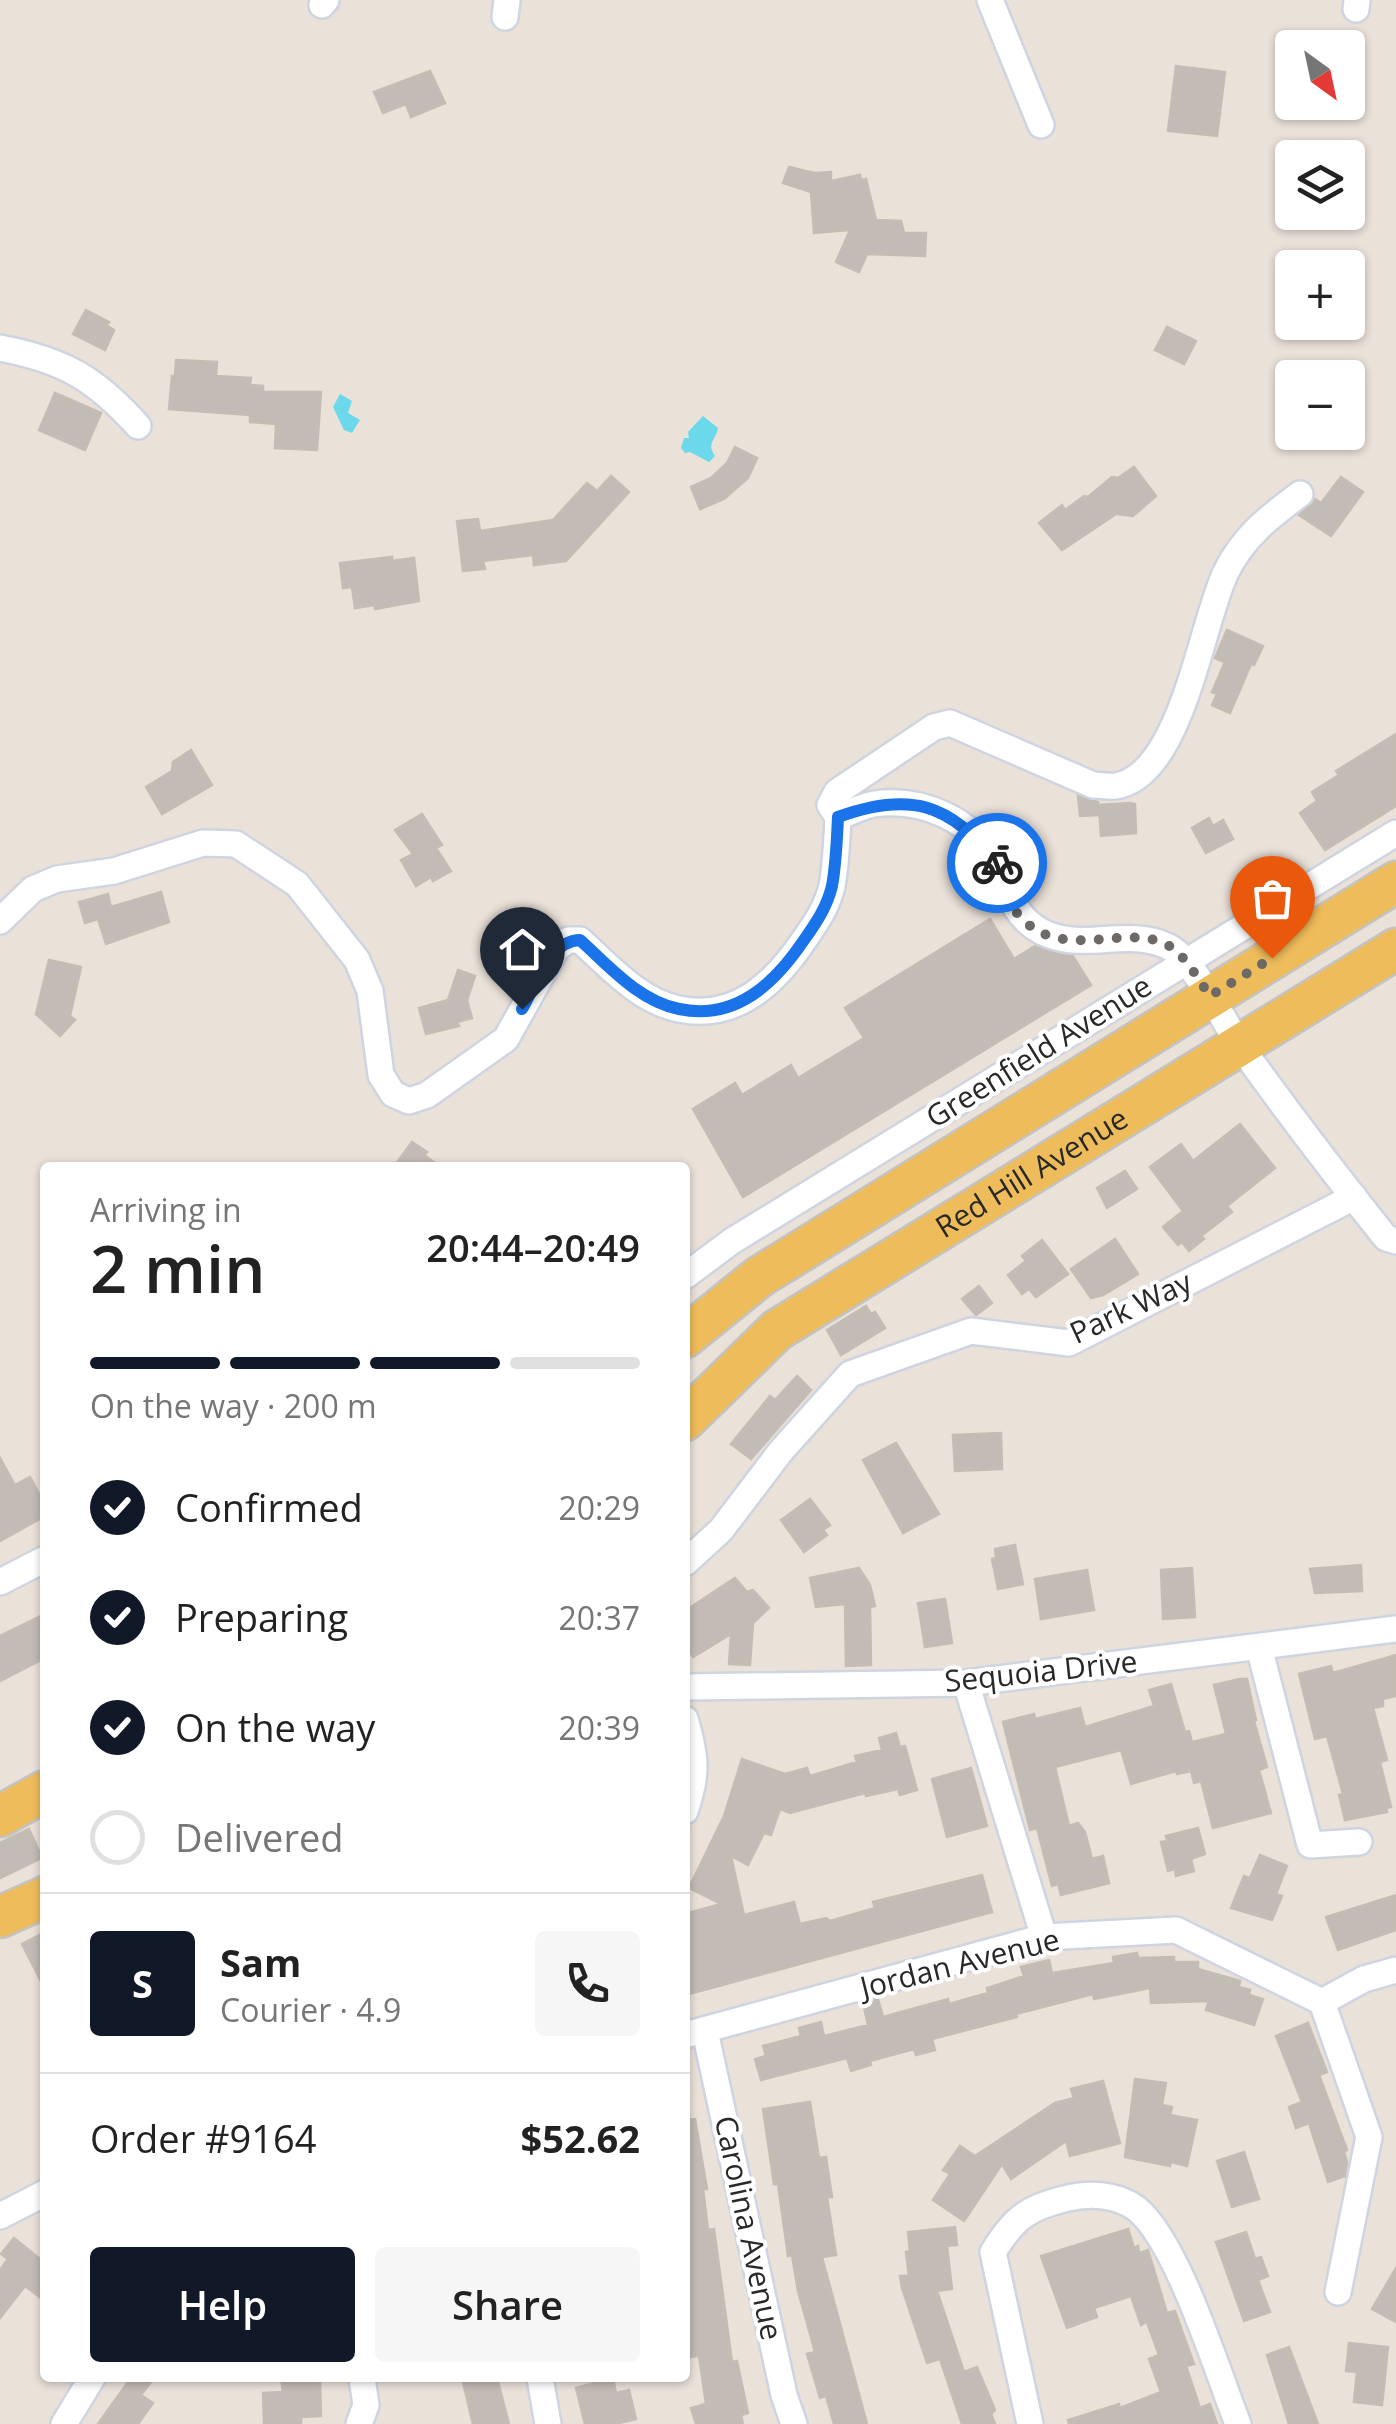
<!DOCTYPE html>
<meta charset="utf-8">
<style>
:root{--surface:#fff;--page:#f6f6f6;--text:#222;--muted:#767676;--line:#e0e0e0;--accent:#111827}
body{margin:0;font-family:"Open Sans",sans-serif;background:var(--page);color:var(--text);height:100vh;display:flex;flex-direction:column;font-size:38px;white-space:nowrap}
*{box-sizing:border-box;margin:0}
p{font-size:32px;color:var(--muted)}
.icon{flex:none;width:55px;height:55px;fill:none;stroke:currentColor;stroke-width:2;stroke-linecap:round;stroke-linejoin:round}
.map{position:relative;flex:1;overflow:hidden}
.details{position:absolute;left:40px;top:1162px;width:650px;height:1220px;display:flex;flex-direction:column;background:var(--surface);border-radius:10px;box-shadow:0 2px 8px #0004}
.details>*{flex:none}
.needle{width:65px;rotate:147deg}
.buttons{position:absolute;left:1275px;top:30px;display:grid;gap:20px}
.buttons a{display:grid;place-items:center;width:90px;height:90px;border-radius:10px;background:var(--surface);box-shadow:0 2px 8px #0004;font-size:50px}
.pin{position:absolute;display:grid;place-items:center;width:85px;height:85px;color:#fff;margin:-102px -42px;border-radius:50% 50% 50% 0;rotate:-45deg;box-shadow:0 0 10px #0007}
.pin .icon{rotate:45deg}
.courier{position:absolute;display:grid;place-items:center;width:100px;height:100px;margin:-50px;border:8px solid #1a73e8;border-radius:50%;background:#fff;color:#222;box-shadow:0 2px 12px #0007}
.summary em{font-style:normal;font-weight:600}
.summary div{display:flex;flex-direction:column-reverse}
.summary{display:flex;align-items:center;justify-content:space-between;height:170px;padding:0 50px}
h1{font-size:65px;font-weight:600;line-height:75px}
.bar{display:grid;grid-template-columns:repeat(4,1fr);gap:15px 10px;align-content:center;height:120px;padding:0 50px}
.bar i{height:12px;border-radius:8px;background:var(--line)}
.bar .on{background:var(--accent)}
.bar p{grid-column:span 4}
.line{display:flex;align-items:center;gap:25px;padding:0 50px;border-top:2px solid var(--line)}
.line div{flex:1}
.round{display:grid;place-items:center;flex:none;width:105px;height:105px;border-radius:10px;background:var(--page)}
ol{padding:0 50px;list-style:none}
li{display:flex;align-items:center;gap:30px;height:110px}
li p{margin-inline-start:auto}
li .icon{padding:10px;border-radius:50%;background:var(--accent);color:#fff;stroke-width:4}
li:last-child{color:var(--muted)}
li i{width:55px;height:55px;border:5px solid var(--line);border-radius:50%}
.button{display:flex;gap:20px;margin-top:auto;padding:20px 50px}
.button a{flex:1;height:115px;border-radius:10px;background:var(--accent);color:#fff;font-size:40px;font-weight:600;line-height:115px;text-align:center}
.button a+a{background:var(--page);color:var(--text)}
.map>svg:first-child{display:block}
.water{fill:#6cd8ec}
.building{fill:#c3bbb6;stroke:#c5bdb3;stroke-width:2.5}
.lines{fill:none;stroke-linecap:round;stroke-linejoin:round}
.street-casing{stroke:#cfd4e1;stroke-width:30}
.primary-casing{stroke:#c3c3c3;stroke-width:45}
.street{stroke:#fff;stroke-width:25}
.primary{stroke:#eebc5b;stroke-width:40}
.done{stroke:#6c6966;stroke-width:10;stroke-dasharray:0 18}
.route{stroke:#1a73e8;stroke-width:12}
.labels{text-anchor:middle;stroke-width:8;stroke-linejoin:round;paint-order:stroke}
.street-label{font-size:30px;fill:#282828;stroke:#fff}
</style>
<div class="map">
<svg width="1396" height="2424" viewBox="0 0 1396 2424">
<rect width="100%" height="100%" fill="#eae1d9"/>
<g class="water">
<polygon points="340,394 352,401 348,413 360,420 352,433 344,430 333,407"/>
<path d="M703,416l15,12c-2,12 -12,15 -3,28l-6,6 -19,-10 -5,1 -4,-5 3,-10h5l-1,-6z"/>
</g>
<g class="building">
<polygon points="1176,66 1225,72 1217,136 1168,131"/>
<polygon points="430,71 445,103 411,117 406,104 383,113 374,92"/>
<polygon points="789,167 814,173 831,172 831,181 860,175 861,180 866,179 876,220 901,221 904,233 926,233 925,256 867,254 859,272 836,262 850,230 814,233 811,192 783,183"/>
<polygon points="86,310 109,322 106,325 114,330 105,350 73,334"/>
<polygon points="1167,327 1196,341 1184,364 1155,350"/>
<polygon points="176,360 217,362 216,376 251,378 250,385 263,386 263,392 321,392 317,450 275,448 276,424 250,422 250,415 169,409 172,376 175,376"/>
<polygon points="55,393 101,413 85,450 39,430"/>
<polygon points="735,447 757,458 748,478 724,499 700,509 691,487 711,478 727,463"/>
<polygon points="1134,467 1156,496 1133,516 1116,514 1062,550 1039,523 1062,505 1065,510 1084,496 1088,497 1112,477 1118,478"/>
<polygon points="611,476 629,492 566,561 534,565 533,555 483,561 485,569 463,571 457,521 478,519 480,531 553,520 587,483 597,491"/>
<polygon points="1341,477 1363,492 1331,536 1299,515 1315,499 1321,503"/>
<polygon points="392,557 392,561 414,558 419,601 375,609 375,605 355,608 352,587 343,588 340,563"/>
<polygon points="1227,630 1263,646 1254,665 1251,664 1230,713 1212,705 1217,694 1212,692 1225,662 1215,658"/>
<polygon points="1396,734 1396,806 1325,850 1300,813 1317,801 1312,792 1339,775 1336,771"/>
<polygon points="191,750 212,785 162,814 146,787 172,771 173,762"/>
<polygon points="1078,796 1098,802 1099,815 1080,816"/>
<polygon points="1130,803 1135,804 1136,833 1101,836 1099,805"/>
<polygon points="422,814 442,845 436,848 451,871 433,881 431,877 416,886 401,860 413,854 395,830"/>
<polygon points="1209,818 1213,826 1223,820 1233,839 1206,853 1192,828"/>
<polygon points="161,892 169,922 106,944 98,919 85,923 79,902 108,894 111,907"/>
<polygon points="990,919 1014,959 1035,946 1073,956 1091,985 743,1197 693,1109 735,1083 742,1095 791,1065 798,1078 864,1038 845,1008"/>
<polygon points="49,960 81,967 70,1016 75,1020 60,1036 36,1014"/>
<polygon points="458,970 475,976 467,1000 472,1018 457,1022 459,1026 426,1034 419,1008 448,1000"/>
<polygon points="1240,1124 1275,1168 1227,1206 1232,1212 1201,1236 1204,1239 1189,1251 1182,1242 1178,1245 1163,1227 1183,1211 1150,1167 1181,1144 1193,1161"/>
<polygon points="412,1142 427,1152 424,1155 442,1168 393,1168"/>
<polygon points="1125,1171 1137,1189 1107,1208 1097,1188"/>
<polygon points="1115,1239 1138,1274 1103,1295 1091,1298 1071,1269"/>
<polygon points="1042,1240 1068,1274 1036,1297 1029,1289 1022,1294 1008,1275 1026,1261 1022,1256"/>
<polygon points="979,1286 992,1303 976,1315 962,1299"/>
<polygon points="866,1306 871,1314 875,1312 885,1328 841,1355 827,1330"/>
<polygon points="797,1376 811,1390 751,1459 731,1444 770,1396 775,1400"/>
<polygon points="1001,1433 1002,1469 955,1471 953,1435"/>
<polygon points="896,1443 939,1514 903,1533 863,1460"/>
<polygon points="0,1458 15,1485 30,1477 45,1505 45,1516 0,1541"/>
<polygon points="810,1499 830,1525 823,1530 827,1535 804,1552 781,1520"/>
<polygon points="1015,1545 1023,1584 998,1589 992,1559 996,1558 995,1549"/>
<polygon points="1361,1565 1362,1591 1315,1593 1310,1569"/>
<polygon points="859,1568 870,1585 875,1606 870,1607 871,1665 846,1666 845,1604 816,1607 810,1578"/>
<polygon points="1192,1568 1195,1617 1163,1619 1161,1570"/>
<polygon points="1087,1570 1094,1610 1041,1619 1035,1579"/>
<polygon points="735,1578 747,1592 753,1590 769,1608 753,1623 750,1665 729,1664 731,1634 693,1657 685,1643 685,1611"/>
<polygon points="945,1599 952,1643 925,1647 918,1603"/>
<polygon points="45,1614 45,1658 0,1681 0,1636"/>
<polygon points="1396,1655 1396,1696 1383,1699 1383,1706 1373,1708 1387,1760 1380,1762 1391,1807 1386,1808 1387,1812 1345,1820 1339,1795 1343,1794 1327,1736 1315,1739 1299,1674 1331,1666 1333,1673"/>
<polygon points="1240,1679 1247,1679 1256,1720 1254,1721 1267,1767 1259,1770 1271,1813 1213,1828 1201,1781 1194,1783 1191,1771 1177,1774 1176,1771 1131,1784 1121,1750 1055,1767 1069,1826 1078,1823 1085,1832 1092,1859 1103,1856 1109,1883 1061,1895 1058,1884 1052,1886 1037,1828 1030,1830 1003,1722 1034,1714 1035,1719 1080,1708 1085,1727 1154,1706 1149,1690 1171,1684 1185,1732 1189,1731 1192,1742 1226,1734 1214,1685"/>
<polygon points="896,1733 900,1747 905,1746 917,1790 900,1795 898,1789 866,1796 865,1793 790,1813 780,1809 771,1835 764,1833 748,1865 731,1856 744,1915 794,1902 800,1924 826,1918 830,1921 875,1908 873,1902 982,1875 992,1912 685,1995 685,1914 721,1904 689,1888 724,1816 742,1759 785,1774 807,1768 810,1776 857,1762 855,1756 882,1750 879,1738"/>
<polygon points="971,1768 987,1826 947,1837 932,1779"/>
<polygon points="1198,1828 1205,1854 1191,1859 1194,1871 1176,1876 1175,1869 1168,1871 1161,1842 1167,1841 1166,1836"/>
<polygon points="29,1829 42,1858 0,1878 0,1843"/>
<polygon points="1260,1855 1287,1866 1276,1894 1282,1896 1272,1920 1231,1908 1244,1876 1250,1878"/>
<polygon points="1396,1895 1396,1930 1338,1950 1326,1917"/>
<polygon points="45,1932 45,1989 22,1944"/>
<polygon points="1137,1953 1138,1958 1174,1957 1174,1962 1198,1962 1198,1969 1240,1981 1239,1987 1250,1990 1249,1995 1263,1999 1254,2025 1206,2010 1209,2001 1151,2003 1150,1988 1094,1999 1093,1994 1016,2014 1017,2017 932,2039 935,2050 916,2055 914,2049 870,2061 871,2065 851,2071 847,2058 761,2080 755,2059 766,2056 763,2046 801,2036 799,2028 821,2022 824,2036 868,2025 863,2003 878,1999 883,2017 948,1999 949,2004 988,1993 987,1988 1024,1976 1021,1967 1049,1960 1052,1973 1114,1963 1113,1957"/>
<polygon points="1308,2023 1327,2072 1319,2075 1347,2150 1344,2151 1347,2162 1345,2176 1328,2182 1309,2123 1296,2128 1289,2107 1302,2102 1276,2036"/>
<polygon points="1135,2079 1166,2083 1162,2105 1172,2107 1170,2115 1197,2120 1187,2166 1171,2162 1170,2166 1125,2157"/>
<polygon points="1103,2081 1120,2143 1070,2156 1066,2141 1011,2179 1002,2164 964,2221 933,2200 950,2174 943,2170 960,2146 975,2156 1055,2103 1074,2098 1071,2089"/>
<polygon points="810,2102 819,2158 826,2157 832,2197 827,2197 836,2255 822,2257 867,2424 834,2424 826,2396 820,2398 807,2354 815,2352 798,2291 792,2255 788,2256 778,2184 774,2184 763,2109"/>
<polygon points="695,2119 707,2189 703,2189 708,2230 714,2229 732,2362 737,2361 748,2413 741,2415 743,2424 696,2424 691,2408 706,2404 699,2356 689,2357 685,2330 685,2120"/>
<polygon points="1244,2152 1259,2199 1232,2207 1217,2161"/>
<polygon points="955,2227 957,2245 947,2246 952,2289 937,2291 964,2372 977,2367 995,2410 991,2414 995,2424 962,2424 940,2359 927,2363 902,2288 900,2276 909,2276 906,2252 910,2251 908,2232"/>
<polygon points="1128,2229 1134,2248 1138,2246 1139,2253 1148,2250 1167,2313 1175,2311 1194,2364 1186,2366 1200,2408 1210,2404 1217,2424 1069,2424 1068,2420 1119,2404 1120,2408 1161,2392 1149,2359 1159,2355 1147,2322 1141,2325 1131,2296 1094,2308 1097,2317 1067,2328 1041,2256"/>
<polygon points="1246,2232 1255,2259 1261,2257 1268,2276 1258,2280 1270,2312 1244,2321 1216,2242"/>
<polygon points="14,2238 45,2263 45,2301 25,2286 0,2318 0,2270 8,2259 1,2254"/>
<polygon points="1396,2268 1396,2322 1372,2309"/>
<polygon points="1349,2343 1388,2347 1382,2405 1354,2402 1357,2372 1346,2371"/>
<polygon points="1289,2347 1318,2424 1289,2424 1267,2355"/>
<polygon points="131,2378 154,2378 141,2395 153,2403 138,2424 98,2424"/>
<polygon points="281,2378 320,2378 321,2416 301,2417 301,2424 264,2424 263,2393 283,2392"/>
<polygon points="462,2378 497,2378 509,2424 473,2424"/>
<polygon points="613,2378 616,2393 629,2390 636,2419 615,2424 585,2424 576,2388"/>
</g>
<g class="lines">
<defs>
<g id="street">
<polyline points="990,0 1041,125"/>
<polyline points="322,5 326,0"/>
<polyline points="1356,9 1357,0"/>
<polyline points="505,17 507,0"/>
<path d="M0,348c63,12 95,30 138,78"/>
<path d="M838,817l-8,-12 7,-13 97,-65 16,-4 143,62c7,0 16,2 23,1 66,-11 85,-163 110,-214 17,-35 43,-55 74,-78"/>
<path d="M0,921l33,-32 24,-10 57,-8 89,-28 33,1 61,40 60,76 13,31 11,84 12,19 16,7 18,-6 79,-56 50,-90 12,-9h12c29,26 59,61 99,69 57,12 96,-26 125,-69 12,-17 23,-33 28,-54 4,-22 5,-46 6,-69 11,-4 24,-11 36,-13 49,-7 98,16 123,59 15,25 10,44 37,64 42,29 90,-1 133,19 27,12 58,79 76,104 46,64 94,127 143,188l10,3"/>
<polyline points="685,1276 732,1241 1396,833"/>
<polyline points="685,1563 721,1530 781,1451 850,1374 971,1331 1069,1343 1354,1197"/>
<polyline points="0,1582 45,1559"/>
<polyline points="1259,1647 1310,1845 1359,1842"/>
<polyline points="966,1683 1044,1937"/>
<polyline points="685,1687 966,1683 1396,1629"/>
<path d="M685,1719c11,37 13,55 0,92"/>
<polyline points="1322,2002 1369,2137 1338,2292"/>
<polyline points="705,2031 784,2395 794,2424"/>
<polyline points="685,2035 1044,1937 1176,1930 1322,2002 1364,1979 1396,1970"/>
<polyline points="0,2216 45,2193"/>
<polyline points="540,2378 548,2424"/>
<polyline points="64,2424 92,2378"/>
<polyline points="359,2424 366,2405 362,2378"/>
<path d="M1030,2424l-37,-172c20,-32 33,-44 71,-53 23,-6 52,-6 73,10 41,34 80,162 101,215"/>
</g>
<g id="primary">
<polyline points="685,1337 759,1277 1396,882"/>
<path id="s1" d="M685,1420l92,-90 619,-381"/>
<polyline points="0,1816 45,1791"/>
<polyline points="0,1917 45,1897"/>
</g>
</defs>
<use href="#street" class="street-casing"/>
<use href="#primary" class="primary-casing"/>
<use href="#street" class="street"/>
<use href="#primary" class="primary"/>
</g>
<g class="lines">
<path class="done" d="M997,863c7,15 10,37 20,50 44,54 111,6 154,34 16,11 28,34 39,49l62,-38"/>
<path class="route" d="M522,1009c14,-23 28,-69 58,-69 29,26 59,61 99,69 57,12 96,-26 125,-69 12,-17 23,-33 28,-54 4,-22 5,-46 6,-69 71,-26 113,-14 159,46"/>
</g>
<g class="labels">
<g class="street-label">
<text transform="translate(1039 1052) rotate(-32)" y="10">Greenfield Avenue</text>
<text dy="10" stroke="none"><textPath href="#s1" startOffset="428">Red Hill Avenue</textPath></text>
<text transform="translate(1131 1308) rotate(-25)" y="10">Park Way</text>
<text transform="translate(1041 1672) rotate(-6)" y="10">Sequoia Drive</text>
<text transform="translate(960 1964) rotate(-14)" y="10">Jordan Avenue</text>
<text transform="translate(748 2228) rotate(78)" y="10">Carolina Avenue</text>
</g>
</g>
</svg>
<div class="buttons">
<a><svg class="needle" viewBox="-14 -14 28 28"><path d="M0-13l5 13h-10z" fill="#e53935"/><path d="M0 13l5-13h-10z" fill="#767676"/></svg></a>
<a><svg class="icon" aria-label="layers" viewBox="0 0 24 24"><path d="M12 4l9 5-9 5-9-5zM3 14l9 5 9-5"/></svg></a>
<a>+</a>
<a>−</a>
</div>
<div class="pin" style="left:1272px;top:958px;background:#ea580c"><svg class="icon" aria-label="bag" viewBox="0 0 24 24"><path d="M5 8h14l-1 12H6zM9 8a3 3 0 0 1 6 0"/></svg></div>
<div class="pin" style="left:522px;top:1009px;background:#1f2937"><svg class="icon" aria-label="home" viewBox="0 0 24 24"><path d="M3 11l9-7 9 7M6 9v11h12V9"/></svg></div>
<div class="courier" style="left:997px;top:863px"><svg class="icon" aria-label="bike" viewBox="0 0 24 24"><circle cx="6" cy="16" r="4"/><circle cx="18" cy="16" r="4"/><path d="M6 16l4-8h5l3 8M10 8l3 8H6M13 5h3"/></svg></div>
<section class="details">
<div class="summary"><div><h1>2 min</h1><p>Arriving in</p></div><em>20:44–20:49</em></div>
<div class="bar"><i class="on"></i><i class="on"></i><i class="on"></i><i></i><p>On the way · 200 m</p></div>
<ol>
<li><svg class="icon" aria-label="check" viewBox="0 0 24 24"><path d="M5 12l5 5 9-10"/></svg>Confirmed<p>20:29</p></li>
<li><svg class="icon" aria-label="check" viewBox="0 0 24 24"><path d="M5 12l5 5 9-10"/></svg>Preparing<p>20:37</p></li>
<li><svg class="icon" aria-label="check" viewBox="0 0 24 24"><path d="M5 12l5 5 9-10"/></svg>On the way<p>20:39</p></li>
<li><i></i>Delivered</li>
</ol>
<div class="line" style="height:180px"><b class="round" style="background:var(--accent);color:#fff">S</b><div><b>Sam</b><p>Courier · 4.9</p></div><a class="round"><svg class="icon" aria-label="phone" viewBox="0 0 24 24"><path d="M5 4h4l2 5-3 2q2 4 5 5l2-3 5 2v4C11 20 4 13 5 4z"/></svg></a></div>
<div class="line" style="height:130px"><div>Order #9164</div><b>$52.62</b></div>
<div class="button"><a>Help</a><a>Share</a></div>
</section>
</div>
